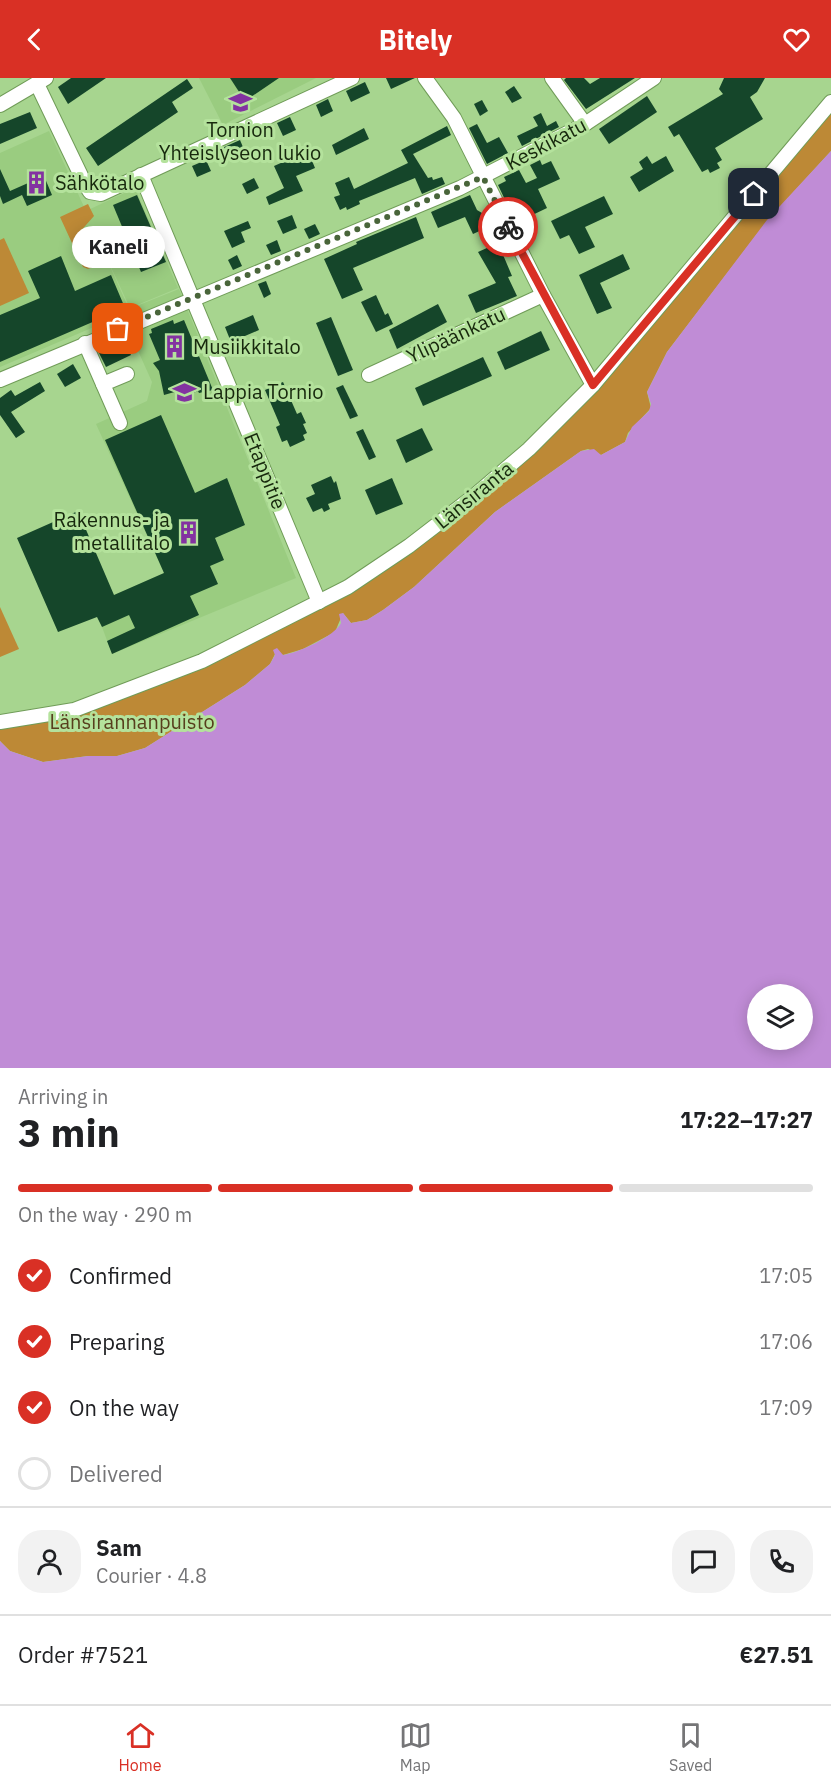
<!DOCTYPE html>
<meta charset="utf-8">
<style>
:root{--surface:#fff;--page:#f2f2f2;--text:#202124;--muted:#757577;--line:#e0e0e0;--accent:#d93025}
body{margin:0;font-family:"IBM Plex Sans",sans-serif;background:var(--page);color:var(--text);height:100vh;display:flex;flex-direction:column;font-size:22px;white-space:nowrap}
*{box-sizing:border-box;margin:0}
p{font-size:20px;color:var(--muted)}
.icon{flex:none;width:33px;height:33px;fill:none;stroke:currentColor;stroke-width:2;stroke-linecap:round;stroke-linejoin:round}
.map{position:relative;height:990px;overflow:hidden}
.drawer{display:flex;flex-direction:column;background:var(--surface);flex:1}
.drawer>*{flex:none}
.tools{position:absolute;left:747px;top:906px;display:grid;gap:12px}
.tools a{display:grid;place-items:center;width:66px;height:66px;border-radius:50%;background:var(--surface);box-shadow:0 3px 15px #0003;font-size:30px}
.pin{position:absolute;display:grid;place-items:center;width:51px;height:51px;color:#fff;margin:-26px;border-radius:12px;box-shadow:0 3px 9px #0006}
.courier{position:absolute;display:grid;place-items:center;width:60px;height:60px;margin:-30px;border:4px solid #d93025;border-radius:50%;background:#fff;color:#222;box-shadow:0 2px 8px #0007}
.bubble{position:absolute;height:42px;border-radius:21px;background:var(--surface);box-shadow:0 3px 15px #0003;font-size:20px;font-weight:700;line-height:42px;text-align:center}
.overview em{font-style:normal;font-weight:700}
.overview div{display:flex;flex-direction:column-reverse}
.overview{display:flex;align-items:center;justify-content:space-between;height:102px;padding:0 18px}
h1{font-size:39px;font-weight:700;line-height:45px}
.bar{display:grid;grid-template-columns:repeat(4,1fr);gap:9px 6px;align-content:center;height:72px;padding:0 18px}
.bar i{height:8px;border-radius:4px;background:var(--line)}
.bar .selected{background:var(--accent)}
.bar p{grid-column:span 4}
.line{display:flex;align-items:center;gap:15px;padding:0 18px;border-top:2px solid var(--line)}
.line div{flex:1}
.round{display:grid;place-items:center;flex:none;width:63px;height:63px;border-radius:24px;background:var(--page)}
ol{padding:0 18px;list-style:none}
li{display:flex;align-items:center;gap:18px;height:66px}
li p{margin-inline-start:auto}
li .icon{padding:6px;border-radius:50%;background:var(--accent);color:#fff;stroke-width:4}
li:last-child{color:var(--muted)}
li i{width:33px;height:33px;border:3px solid var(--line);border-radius:50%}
header{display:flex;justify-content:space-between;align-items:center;height:78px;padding:0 18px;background:var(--accent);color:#fff;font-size:27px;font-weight:700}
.tabs{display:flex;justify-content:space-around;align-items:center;height:84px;border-top:2px solid var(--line);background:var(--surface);font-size:16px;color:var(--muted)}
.tabs a{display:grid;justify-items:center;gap:3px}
.tabs .selected{color:var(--accent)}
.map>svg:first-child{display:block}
.built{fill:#9acc80}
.green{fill:#bd8936}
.water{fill:#c08cd6;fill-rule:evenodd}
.building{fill:#15462a}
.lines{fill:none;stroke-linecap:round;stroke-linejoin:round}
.minor-casing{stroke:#709c58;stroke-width:16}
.minor{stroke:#fff;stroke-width:14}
.done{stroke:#49653a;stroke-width:6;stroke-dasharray:0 10.8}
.route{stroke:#d93025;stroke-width:8}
.labels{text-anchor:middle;stroke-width:6;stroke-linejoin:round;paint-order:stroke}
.poi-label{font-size:20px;fill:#17280d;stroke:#b4e29c;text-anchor:start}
.street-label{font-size:20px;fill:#17280d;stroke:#b4e29c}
.park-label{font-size:20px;fill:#573f1d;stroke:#b4e29c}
</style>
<header><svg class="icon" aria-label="back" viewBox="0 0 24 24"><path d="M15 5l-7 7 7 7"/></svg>Bitely<svg class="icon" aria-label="heart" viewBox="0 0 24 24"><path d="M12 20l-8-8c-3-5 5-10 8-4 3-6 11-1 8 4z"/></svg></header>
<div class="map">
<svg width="831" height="990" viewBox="0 0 831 990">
<rect width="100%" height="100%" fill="#a7d58f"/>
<g class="built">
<polygon points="199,0 316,0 223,47"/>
<polygon points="49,53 86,133 135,110 178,210 130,230 101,168 129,231 179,211 296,500 112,576 102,549 119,529 114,517 164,495 96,346 147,323 152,304 122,237 0,289 0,75"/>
</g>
<g class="green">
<polygon points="831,29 831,73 767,143 667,274 647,314 651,330 628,355 625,364 601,377 588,371 581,373 495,434 414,509 383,532 367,542 351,545 343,535 335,554 303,571 283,577 274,572 275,576 270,586 245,607 145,670 117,678 88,678 43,684 10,673 0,663 0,646 74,635 350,512 530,374"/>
<polygon points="88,126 94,138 78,156 78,164 85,169 95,166 107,169 112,181 88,191 83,189 60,139"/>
<polygon points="4,160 29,215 0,228 0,162"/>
<polygon points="0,529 19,571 0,579"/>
</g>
<path class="water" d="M831,73v917h-831v-327l10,10 33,11 45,-6h29l28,-8 100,-63 25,-21 5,-9 -2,-5 4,-2 6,7c15,-2 52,-19 58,-32l-2,-9 4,-1 8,10 16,-3 16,-10 31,-23 81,-75 86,-61 13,-2 7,6 24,-13 7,-15 17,-16 2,-7 -4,-12 20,-40 100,-132zM758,916h44v46h-44z"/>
<g class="building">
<polygon points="71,0 106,0 68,26 58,9"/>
<polygon points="230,0 279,0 245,23"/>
<polygon points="386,0 415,0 391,11"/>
<polygon points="566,0 584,0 590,6 600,0 635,0 586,31 564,2"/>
<polygon points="724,0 765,0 757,14 750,19 763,41 715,70 722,82 717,85 720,90 710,95 708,91 702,94 679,56 674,59 668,49 723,16 719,11"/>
<polygon points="187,1 193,10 172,24 178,34 98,88 86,70"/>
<polygon points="365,4 370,15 351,24 346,13"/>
<polygon points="514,8 522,20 512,25 505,14"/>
<polygon points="647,18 657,34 609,66 599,51"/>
<polygon points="328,21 333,33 321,39 316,27"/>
<polygon points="482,22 488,33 480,38 474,26"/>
<polygon points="30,34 37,50 0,66 0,46"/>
<polygon points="541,35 547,48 556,43 559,49 522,68 517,58 538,48 533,39"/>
<polygon points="290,39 296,52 283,58 277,45"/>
<polygon points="477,46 487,65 499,59 508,75 487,86 469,50"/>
<polygon points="447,48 451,57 413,76 428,100 432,99 433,102 442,99 445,106 422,116 415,100 359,123 360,126 347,132 346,129 340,132 334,119 340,117 335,105 349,99 354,111 408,85 401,72"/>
<polygon points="364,50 369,61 336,77 332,67"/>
<polygon points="240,62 245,74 227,82 222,70"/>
<polygon points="308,73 315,90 296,98 303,113 269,127 266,119 284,110 274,88"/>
<polygon points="647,78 652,86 666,78 674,93 639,114 630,99 643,91 639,84"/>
<polygon points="206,82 211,93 197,99 192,88"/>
<polygon points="540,82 542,87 551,83 560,101 538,111 547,130 522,142 513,123 507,126 498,107 506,103 504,99 519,92 526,105 537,100 530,87"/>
<polygon points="0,91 10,113 44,98 52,117 27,128 22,117 3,126 0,118"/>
<polygon points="254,100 259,110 247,116 242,106"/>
<polygon points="137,117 166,184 141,194 113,127"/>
<polygon points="470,117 477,132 482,135 486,150 473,156 465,139 438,150 431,134"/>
<polygon points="604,118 613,136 585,149 595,169 579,176 569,157 560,161 551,143"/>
<polygon points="292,137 297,150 283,156 277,143"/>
<polygon points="416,139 424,160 353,190 363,212 342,221 324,181 357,166 356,164"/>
<polygon points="248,143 251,150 241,154 245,164 232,170 224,153"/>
<polygon points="315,146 320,156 309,161 304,151"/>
<polygon points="277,162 281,173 271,177 266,167"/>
<polygon points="498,165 512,198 508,199 517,218 476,235 468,217 496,205 478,174"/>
<polygon points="623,176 630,191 600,205 612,230 597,236 579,197"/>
<polygon points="237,177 242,188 233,192 228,182"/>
<polygon points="61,178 75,213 111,197 125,230 0,284 0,237 40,220 28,193"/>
<polygon points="266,203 271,216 264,220 258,206"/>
<polygon points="376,217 385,237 388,235 393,246 376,254 361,224"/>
<polygon points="438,226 447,244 397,271 389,252"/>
<polygon points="253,237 259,252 231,264 225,249"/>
<polygon points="331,239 353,292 338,298 316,245"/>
<polygon points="173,242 174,246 184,242 213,312 199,315 198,313 181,320 178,313 164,317 159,293 153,285 160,282 149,256 152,255 151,251"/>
<polygon points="541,253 550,272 505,292 497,274"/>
<polygon points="123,261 131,277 106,289 98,273"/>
<polygon points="483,279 492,298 423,328 415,310"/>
<polygon points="73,286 81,300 65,309 57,296"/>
<polygon points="40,304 45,313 11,334 25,354 16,360 0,337 0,320 11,312 15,318"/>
<polygon points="283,304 297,336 301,334 306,345 303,346 307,355 303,357 305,362 290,369 287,362 282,364 276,349 280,347 265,312"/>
<polygon points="343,307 358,338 350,341 336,310"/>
<polygon points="161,337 195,415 227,400 245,447 215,460 224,482 210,488 218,506 190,518 199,537 112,576 107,563 135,550 129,537 102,549 97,539 58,554 17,460 78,433 114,517 164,495 105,362"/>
<polygon points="422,350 433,372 406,385 396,362"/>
<polygon points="363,351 376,379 369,382 356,354"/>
<polygon points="331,398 334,405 336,403 341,421 328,426 330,431 324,434 322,430 313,434 306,420 315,416 311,407"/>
<polygon points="392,400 403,426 376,437 365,412"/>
</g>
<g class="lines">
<defs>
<g id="minor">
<polyline points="425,0 454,40 543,217 593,307"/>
<polyline points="552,0 585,46"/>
<polyline points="37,6 85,106 90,114 101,116 352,0"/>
<polyline points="0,27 46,0"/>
<polyline points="141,97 319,524"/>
<polyline points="85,265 120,345"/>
<polyline points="369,297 543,217"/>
<polyline points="0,302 460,110 585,46 654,0"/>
<polyline points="103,306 127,296"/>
<polyline points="0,644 74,632 202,583 348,509 409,468 474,418 529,371 593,307 831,24"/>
</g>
</defs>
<use href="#minor" class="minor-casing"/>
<use href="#minor" class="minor"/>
</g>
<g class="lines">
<polyline class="done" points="118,251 483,99 508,149"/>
<polyline class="route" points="508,149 593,307 754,116"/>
</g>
<defs>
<symbol id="school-bare" viewBox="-9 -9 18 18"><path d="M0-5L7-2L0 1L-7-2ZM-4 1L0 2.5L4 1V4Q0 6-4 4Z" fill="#8332a1" stroke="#b4e29c" stroke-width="2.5" paint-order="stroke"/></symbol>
<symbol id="building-bare" viewBox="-9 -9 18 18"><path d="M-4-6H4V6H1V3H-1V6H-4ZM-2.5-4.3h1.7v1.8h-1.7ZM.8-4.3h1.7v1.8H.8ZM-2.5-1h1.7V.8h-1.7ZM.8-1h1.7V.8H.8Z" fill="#8332a1" stroke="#b4e29c" stroke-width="2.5" paint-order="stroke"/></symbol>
</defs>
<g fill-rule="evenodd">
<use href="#school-bare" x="224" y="8" width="33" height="33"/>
<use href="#building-bare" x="20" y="88" width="33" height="33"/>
<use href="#building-bare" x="158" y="252" width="33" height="33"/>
<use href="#school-bare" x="168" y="298" width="33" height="33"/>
<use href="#building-bare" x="172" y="438" width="33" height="33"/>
</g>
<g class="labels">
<g class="poi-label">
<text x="240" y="59" text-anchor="middle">Tornion<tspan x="240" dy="23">Yhteislyseon lukio</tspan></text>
<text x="55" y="112">Sähkötalo</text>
<text x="193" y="276">Musiikkitalo</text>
<text x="203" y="321">Lappia Tornio</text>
<text x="170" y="449" text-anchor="end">Rakennus- ja<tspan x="170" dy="23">metallitalo</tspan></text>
</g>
<g class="street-label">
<text transform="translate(546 66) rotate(-28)" y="7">Keskikatu</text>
<text transform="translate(456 257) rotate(-25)" y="7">Ylipäänkatu</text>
<text transform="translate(265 393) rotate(68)" y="7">Etappitie</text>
<text transform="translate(474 417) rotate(-39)" y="7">Länsiranta</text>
</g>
<g class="park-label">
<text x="132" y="651">Länsirannanpuisto</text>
</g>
</g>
</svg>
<div class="tools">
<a><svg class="icon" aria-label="layers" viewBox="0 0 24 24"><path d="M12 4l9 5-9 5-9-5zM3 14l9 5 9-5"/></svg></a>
</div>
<div class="pin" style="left:118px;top:251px;background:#ea580c"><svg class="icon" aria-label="bag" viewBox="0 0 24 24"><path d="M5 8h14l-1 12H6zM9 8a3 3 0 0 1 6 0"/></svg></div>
<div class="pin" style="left:754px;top:116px;background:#1f2937"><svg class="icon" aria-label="home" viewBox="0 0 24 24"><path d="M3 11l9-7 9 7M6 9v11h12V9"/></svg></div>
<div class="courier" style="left:508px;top:149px"><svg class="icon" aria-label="bike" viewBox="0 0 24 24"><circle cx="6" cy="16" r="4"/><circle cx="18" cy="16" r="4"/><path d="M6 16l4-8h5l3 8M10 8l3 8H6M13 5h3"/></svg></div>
<div class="bubble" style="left:72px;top:148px;width:93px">Kaneli</div>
</div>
<section class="drawer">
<div class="overview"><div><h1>3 min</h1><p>Arriving in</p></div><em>17:22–17:27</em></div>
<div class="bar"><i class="selected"></i><i class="selected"></i><i class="selected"></i><i></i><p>On the way · 290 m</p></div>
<ol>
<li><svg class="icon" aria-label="check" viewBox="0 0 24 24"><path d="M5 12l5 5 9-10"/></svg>Confirmed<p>17:05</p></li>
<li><svg class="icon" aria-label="check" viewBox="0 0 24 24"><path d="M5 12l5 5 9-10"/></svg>Preparing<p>17:06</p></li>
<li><svg class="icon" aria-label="check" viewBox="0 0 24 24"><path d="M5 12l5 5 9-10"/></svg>On the way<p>17:09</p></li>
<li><i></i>Delivered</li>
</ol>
<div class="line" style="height:108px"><a class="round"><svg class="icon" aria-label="person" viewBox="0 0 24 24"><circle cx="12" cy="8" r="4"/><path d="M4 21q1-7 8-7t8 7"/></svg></a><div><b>Sam</b><p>Courier · 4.8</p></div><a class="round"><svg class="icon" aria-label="chat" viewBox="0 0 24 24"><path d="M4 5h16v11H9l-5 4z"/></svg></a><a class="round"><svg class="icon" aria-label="phone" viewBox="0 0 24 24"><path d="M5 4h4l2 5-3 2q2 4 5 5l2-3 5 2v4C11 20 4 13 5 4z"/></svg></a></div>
<div class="line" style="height:78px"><div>Order #7521</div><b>€27.51</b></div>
</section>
<nav class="tabs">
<a class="selected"><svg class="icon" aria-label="home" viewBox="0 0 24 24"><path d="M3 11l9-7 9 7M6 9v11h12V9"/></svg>Home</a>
<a><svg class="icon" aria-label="map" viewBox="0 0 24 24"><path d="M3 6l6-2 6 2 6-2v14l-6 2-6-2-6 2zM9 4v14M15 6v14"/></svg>Map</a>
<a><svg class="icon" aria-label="saved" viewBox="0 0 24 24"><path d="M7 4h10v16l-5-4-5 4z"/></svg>Saved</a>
</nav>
